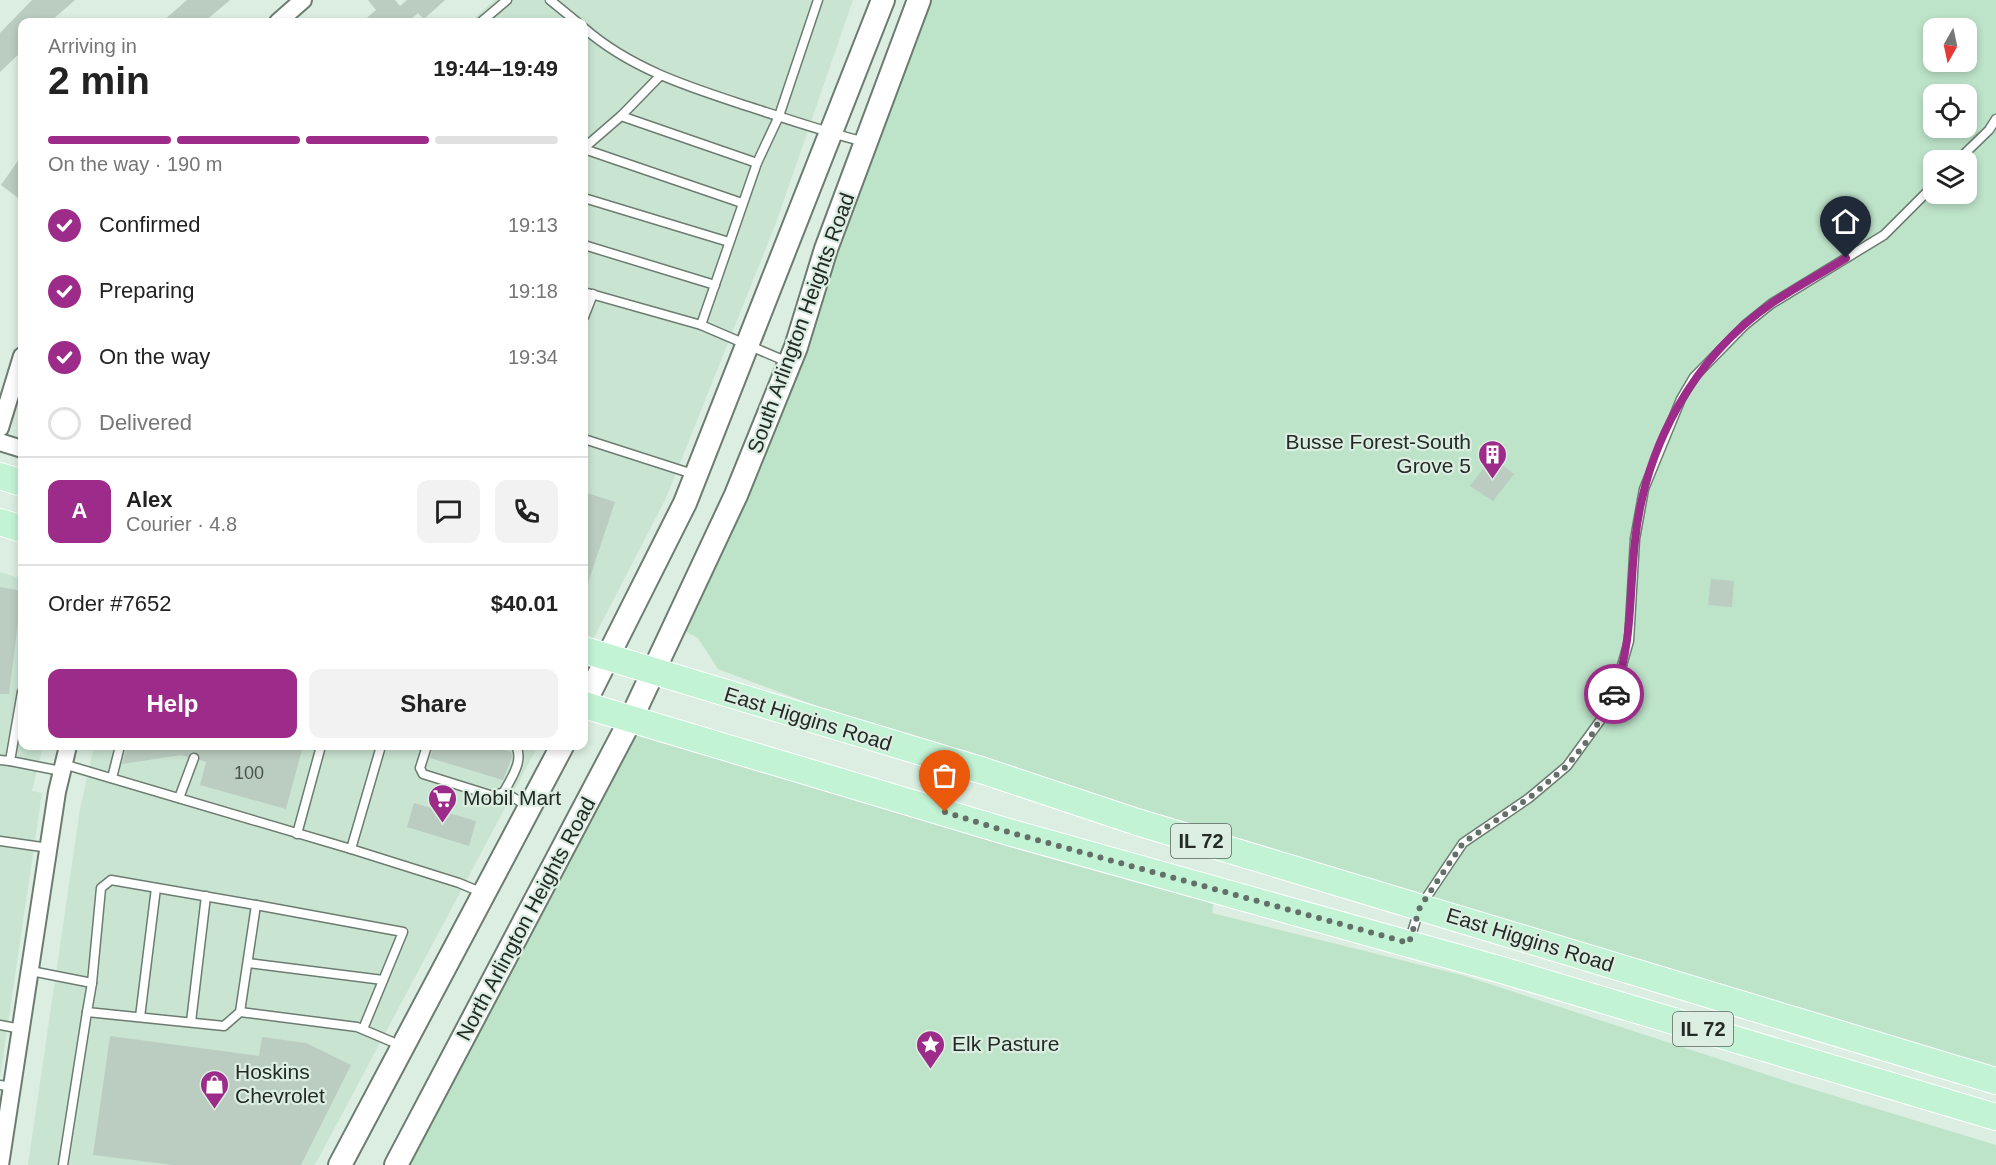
<!DOCTYPE html>
<meta charset="utf-8">
<style>
:root{--surface:#fff;--page:#f2f2f2;--text:#222;--muted:#767676;--line:#e0e0e0;--accent:#9c2b89}
body{margin:0;font-family:Arial,sans-serif;background:var(--page);color:var(--text);height:100vh;display:flex;flex-direction:column;font-size:22px;white-space:nowrap}
*{box-sizing:border-box;margin:0}
p{font-size:20px;color:var(--muted)}
.icon{flex:none;width:33px;height:33px;fill:none;stroke:currentColor;stroke-width:2;stroke-linecap:round;stroke-linejoin:round}
.map{position:relative;flex:1;overflow:hidden}
.side{position:absolute;left:18px;top:18px;width:570px;height:732px;display:flex;flex-direction:column;background:var(--surface);border-radius:12px;box-shadow:0 3px 9px #0003}
.side>*{flex:none}
.needle{width:39px;rotate:189deg}
.buttons{position:absolute;left:1923px;top:18px;display:grid;gap:12px}
.buttons a{display:grid;place-items:center;width:54px;height:54px;border-radius:12px;background:var(--surface);box-shadow:0 3px 9px #0003;font-size:30px}
.pin{position:absolute;display:grid;place-items:center;width:51px;height:51px;color:#fff;margin:-62px -26px;border-radius:50% 50% 50% 0;rotate:-45deg;box-shadow:0 0 6px #0007}
.pin .icon{rotate:45deg}
.courier{position:absolute;display:grid;place-items:center;width:60px;height:60px;margin:-30px;border:4px solid #9c2b89;border-radius:50%;background:#fff;color:#222;box-shadow:0 2px 8px #0007}
.headline em{font-style:normal;font-weight:700}
.headline div{display:flex;flex-direction:column-reverse}
.headline{display:flex;align-items:center;justify-content:space-between;height:102px;padding:0 30px}
h1{font-size:39px;font-weight:700;line-height:45px}
.bar{display:grid;grid-template-columns:repeat(4,1fr);gap:9px 6px;align-content:center;height:72px;padding:0 30px}
.bar i{height:8px;border-radius:4px;background:var(--line)}
.bar .selected{background:var(--accent)}
.bar p{grid-column:span 4}
.line{display:flex;align-items:center;gap:15px;padding:0 30px;border-top:2px solid var(--line)}
.line div{flex:1}
.round{display:grid;place-items:center;flex:none;width:63px;height:63px;border-radius:12px;background:var(--page)}
ol{padding:0 30px;list-style:none}
li{display:flex;align-items:center;gap:18px;height:66px}
li p{margin-inline-start:auto}
li .icon{padding:6px;border-radius:50%;background:var(--accent);color:#fff;stroke-width:4}
li:last-child{color:var(--muted)}
li i{width:33px;height:33px;border:3px solid var(--line);border-radius:50%}
.primary-button{display:flex;gap:12px;margin-top:auto;padding:12px 30px}
.primary-button a{flex:1;height:69px;border-radius:12px;background:var(--accent);color:#fff;font-size:24px;font-weight:700;line-height:69px;text-align:center}
.primary-button a+a{background:var(--page);color:var(--text)}
.map>svg:first-child{display:block}
.built{fill:#cae4d2}
.green{fill:#bde3c9;fill-rule:evenodd}
.building{fill:#bbcdc1}
.lines{fill:none;stroke-linecap:round;stroke-linejoin:round}
.lane-casing{stroke:#6c7c71;stroke-width:11}
.street-casing{stroke:#6c7c71;stroke-width:20}
.secondary-casing{stroke:#6c7c71;stroke-width:26}
.primary-casing{stroke:#fff;stroke-width:28}
.lane{stroke:#fff;stroke-width:8}
.street{stroke:#fff;stroke-width:16}
.secondary{stroke:#fff;stroke-width:22}
.primary{stroke:#c2f3d4;stroke-width:26}
.done{stroke:#646f68;stroke-width:6;stroke-dasharray:0 10.8}
.route{stroke:#9c2b89;stroke-width:8}
.labels{text-anchor:middle;stroke-width:4.5;stroke-linejoin:round;paint-order:stroke}
.number-label{font-size:18px;fill:#4a544e}
.shield{fill:#dbeee1;stroke:#5b665f;stroke-width:1.5}
.shield-label{font-size:20px;font-weight:bold;fill:#242b27}
.street-label{font-size:21px;fill:#242b27;stroke:#dbeee1}
.poi-label{font-size:21px;fill:#242b27;stroke:#dbeee1;text-anchor:start}
</style>
<div class="map">
<svg width="1996" height="1165" viewBox="0 0 1996 1165">
<rect width="100%" height="100%" fill="#dbeee1"/>
<g class="built">
<polygon points="494,0 853,0 776,223 666,498 584,657 584,22 470,22"/>
<polygon points="0,572 22,579 22,746 43,746 32,791 42,793 0,1078"/>
<polygon points="94,746 538,746 315,1165 28,1165 80,809"/>
</g>
<g class="green">
<path d="M919,0h1077v1081l-944,-287 -334,-125 -20,-31 -21,-11zM1934,28h32v34h-32zM1934,94h32v34h-32zM1934,160h32v34h-32z"/>
<polygon points="631,719 1215,889 1212,913 1465,976 1792,1083 1996,1145 1996,1165 402,1165"/>
</g>
<g class="building">
<polygon points="32,0 75,0 50,22 22,21 22,51 0,72 0,33"/>
<polygon points="187,0 230,0 204,22 162,22"/>
<polygon points="368,0 395,0 400,6 407,0 445,0 424,19 418,13 411,19 415,22 362,22 376,10"/>
<polygon points="22,155 22,201 1,185"/>
<polygon points="1492,457 1514,474 1493,501 1470,486"/>
<polygon points="584,492 615,502 586,589 584,589"/>
<polygon points="1711,579 1734,581 1732,607 1708,605"/>
<polygon points="0,587 22,591 9,694 0,694"/>
<polygon points="127,746 303,746 286,809 200,785 206,762 200,760 196,752 188,757 181,755 122,764"/>
<polygon points="434,746 490,746 511,752 512,757 503,780 430,758"/>
<polygon points="414,803 476,821 469,846 407,827"/>
<polygon points="110,1036 259,1056 262,1037 306,1043 351,1065 301,1165 173,1165 93,1155"/>
</g>
<g class="lines">
<defs>
<g id="lane">
<polyline points="550,0 577,22"/>
<polyline points="481,22 507,0"/>
<path d="M584,28c47,41 105,59 163,78 40,13 78,26 118,36"/>
<polyline points="621,116 757,163"/>
<polyline points="584,148 621,116 659,77"/>
<polyline points="584,149 742,203"/>
<polyline points="1958,160 1989,130 1996,119"/>
<polyline points="584,198 729,242"/>
<polyline points="584,245 715,285"/>
<polyline points="584,292 701,325 790,363"/>
<polyline points="584,317 593,294"/>
<polyline points="701,325 757,163 779,116 818,0"/>
<polyline points="584,439 696,475"/>
<polyline points="22,692 10,761 61,771"/>
<polyline points="427,746 420,768 423,774 493,796 504,792"/>
<path d="M516,746c8,15 -5,32 -12,46l25,15"/>
<polyline points="0,760 10,761"/>
<polyline points="63,764 351,849 459,883 483,893"/>
<polyline points="112,778 120,746"/>
<polyline points="179,798 194,758"/>
<polyline points="297,834 321,746"/>
<polyline points="0,841 49,848"/>
<polyline points="351,849 381,746"/>
<polyline points="256,905 403,932 363,1029"/>
<polyline points="1409,942 1420,907 1463,843 1529,798 1567,766 1610,707 1629,641 1635,539 1644,489 1681,399 1694,377 1745,325 1771,304 1884,235 1934,185"/>
<polyline points="248,963 383,980"/>
<polyline points="31,971 92,983 87,1012 224,1026 240,1012 357,1027 402,1046"/>
<polyline points="92,983 101,888 111,880 256,905 240,1012"/>
<polyline points="140,1017 156,888"/>
<polyline points="191,1022 206,896"/>
<polyline points="0,1025 21,1029"/>
<polyline points="0,1085 12,1087"/>
<polyline points="63,1165 87,1012"/>
</g>
<g id="street">
<polyline points="278,22 303,0"/>
<polyline points="0,428 22,356"/>
<polyline points="0,442 22,449"/>
<polyline points="0,1165 57,792 68,746"/>
</g>
<g id="secondary">
<polyline points="584,704 685,503 883,0"/>
<polyline points="340,1165 562,746"/>
<polyline points="396,1165 631,719 736,495 796,347 826,249 919,0"/>
</g>
<g id="primary">
<polyline points="0,476 22,483"/>
<polyline points="0,522 22,529"/>
<polyline points="584,650 984,771 1137,822 1996,1081"/>
<polyline points="584,705 1012,833 1502,970 1996,1117"/>
</g>
</defs>
<use href="#lane" class="lane-casing"/>
<use href="#street" class="street-casing"/>
<use href="#secondary" class="secondary-casing"/>
<use href="#primary" class="primary-casing"/>
<use href="#lane" class="lane"/>
<use href="#street" class="street"/>
<use href="#secondary" class="secondary"/>
<use href="#primary" class="primary"/>
</g>
<g class="lines">
<polyline class="done" points="945,812 1012,833 1409,943 1420,907 1463,843 1529,798 1567,766 1591,736 1614,694"/>
<path class="route" d="M1614,694c19,-52 15,-99 21,-153 10,-95 58,-183 137,-238 24,-16 50,-30 74,-45"/>
</g>
<defs>
<symbol id="building-pin" viewBox="-11 -11 22 30"><path d="M0 17L-7.5 6A9.5 9.5 0 1 1 7.5 6Z" fill="#9c2b89" stroke="#dbeee1"/><path d="M-4-6H4V6H1V3H-1V6H-4ZM-2.5-4.3h1.7v1.8h-1.7ZM.8-4.3h1.7v1.8H.8ZM-2.5-1h1.7V.8h-1.7ZM.8-1h1.7V.8H.8Z" fill="#fff"/></symbol>
<symbol id="supermarket-pin" viewBox="-11 -11 22 30"><path d="M0 17L-7.5 6A9.5 9.5 0 1 1 7.5 6Z" fill="#9c2b89" stroke="#dbeee1"/><path d="M-6-5.5h2.5l.6 2H6L4.5 2H-2.5L-4.4-4H-6ZM-1.5 3.2a1.3 1.3 0 1 0 .1 0ZM3 3.2a1.3 1.3 0 1 0 .1 0Z" fill="#fff"/></symbol>
<symbol id="sight-pin" viewBox="-11 -11 22 30"><path d="M0 17L-7.5 6A9.5 9.5 0 1 1 7.5 6Z" fill="#9c2b89" stroke="#dbeee1"/><path d="M0-6L1.8-2.2L6-1.7L2.9 1.2L3.7 5.4L0 3.3L-3.7 5.4L-2.9 1.2L-6-1.7L-1.8-2.2Z" fill="#fff"/></symbol>
<symbol id="shop-pin" viewBox="-11 -11 22 30"><path d="M0 17L-7.5 6A9.5 9.5 0 1 1 7.5 6Z" fill="#9c2b89" stroke="#dbeee1"/><path d="M-5-2.5h2.3a2.7 3.5 0 0 1 5.4 0H5L5.5 6h-11ZM-1.5-2.5h3a1.5 2.3 0 0 0-3 0Z" fill="#fff"/></symbol>
</defs>
<g fill-rule="evenodd">
<use href="#building-pin" x="1476" y="438" width="33" height="45"/>
<use href="#supermarket-pin" x="426" y="782" width="33" height="45"/>
<use href="#sight-pin" x="914" y="1028" width="33" height="45"/>
<use href="#shop-pin" x="198" y="1068" width="33" height="45"/>
</g>
<g class="labels">
<g class="number-label">
<text x="249" y="779">100</text>
</g>
<g class="shield">
<rect x="1171" y="824" width="60" height="34" rx="4.5"/>
<rect x="1673" y="1012" width="60" height="34" rx="4.5"/>
</g>
<g class="shield-label">
<text x="1201" y="848">IL 72</text>
<text x="1703" y="1036">IL 72</text>
</g>
<g class="street-label">
<text transform="translate(801 323) rotate(-70)" y="7">South Arlington Heights Road</text>
<text transform="translate(808 719) rotate(17)" y="7">East Higgins Road</text>
<text transform="translate(526 919) rotate(-62)" y="7">North Arlington Heights Road</text>
<text transform="translate(1530 940) rotate(17)" y="7">East Higgins Road</text>
</g>
<g class="poi-label">
<text x="1471" y="449" text-anchor="end">Busse Forest-South<tspan x="1471" dy="24">Grove 5</tspan></text>
<text x="463" y="805">Mobil Mart</text>
<text x="952" y="1051">Elk Pasture</text>
<text x="235" y="1079">Hoskins<tspan x="235" dy="24">Chevrolet</tspan></text>
</g>
</g>
</svg>
<div class="buttons">
<a><svg class="needle" viewBox="-14 -14 28 28"><path d="M0-13l5 13h-10z" fill="#e53935"/><path d="M0 13l5-13h-10z" fill="#767676"/></svg></a>
<a><svg class="icon" aria-label="locate" viewBox="0 0 24 24"><circle cx="12" cy="12" r="6"/><path d="M12 2v4M12 18v4M2 12h4M18 12h4"/></svg></a>
<a><svg class="icon" aria-label="layers" viewBox="0 0 24 24"><path d="M12 4l9 5-9 5-9-5zM3 14l9 5 9-5"/></svg></a>
</div>
<div class="pin" style="left:945px;top:812px;background:#ea580c"><svg class="icon" aria-label="bag" viewBox="0 0 24 24"><path d="M5 8h14l-1 12H6zM9 8a3 3 0 0 1 6 0"/></svg></div>
<div class="pin" style="left:1846px;top:258px;background:#1f2937"><svg class="icon" aria-label="home" viewBox="0 0 24 24"><path d="M3 11l9-7 9 7M6 9v11h12V9"/></svg></div>
<div class="courier" style="left:1614px;top:694px"><svg class="icon" aria-label="car" viewBox="0 0 24 24"><path d="M5 17H2v-5l4-1 3-4h7l3 4 3 1v5h-3M9 17h6M6 11h13"/><circle cx="7" cy="17" r="2"/><circle cx="17" cy="17" r="2"/></svg></div>
<section class="side">
<div class="headline"><div><h1>2 min</h1><p>Arriving in</p></div><em>19:44–19:49</em></div>
<div class="bar"><i class="selected"></i><i class="selected"></i><i class="selected"></i><i></i><p>On the way · 190 m</p></div>
<ol>
<li><svg class="icon" aria-label="check" viewBox="0 0 24 24"><path d="M5 12l5 5 9-10"/></svg>Confirmed<p>19:13</p></li>
<li><svg class="icon" aria-label="check" viewBox="0 0 24 24"><path d="M5 12l5 5 9-10"/></svg>Preparing<p>19:18</p></li>
<li><svg class="icon" aria-label="check" viewBox="0 0 24 24"><path d="M5 12l5 5 9-10"/></svg>On the way<p>19:34</p></li>
<li><i></i>Delivered</li>
</ol>
<div class="line" style="height:108px"><b class="round" style="background:var(--accent);color:#fff">A</b><div><b>Alex</b><p>Courier · 4.8</p></div><a class="round"><svg class="icon" aria-label="chat" viewBox="0 0 24 24"><path d="M4 5h16v11H9l-5 4z"/></svg></a><a class="round"><svg class="icon" aria-label="phone" viewBox="0 0 24 24"><path d="M5 4h4l2 5-3 2q2 4 5 5l2-3 5 2v4C11 20 4 13 5 4z"/></svg></a></div>
<div class="line" style="height:78px"><div>Order #7652</div><b>$40.01</b></div>
<div class="primary-button"><a>Help</a><a>Share</a></div>
</section>
</div>
